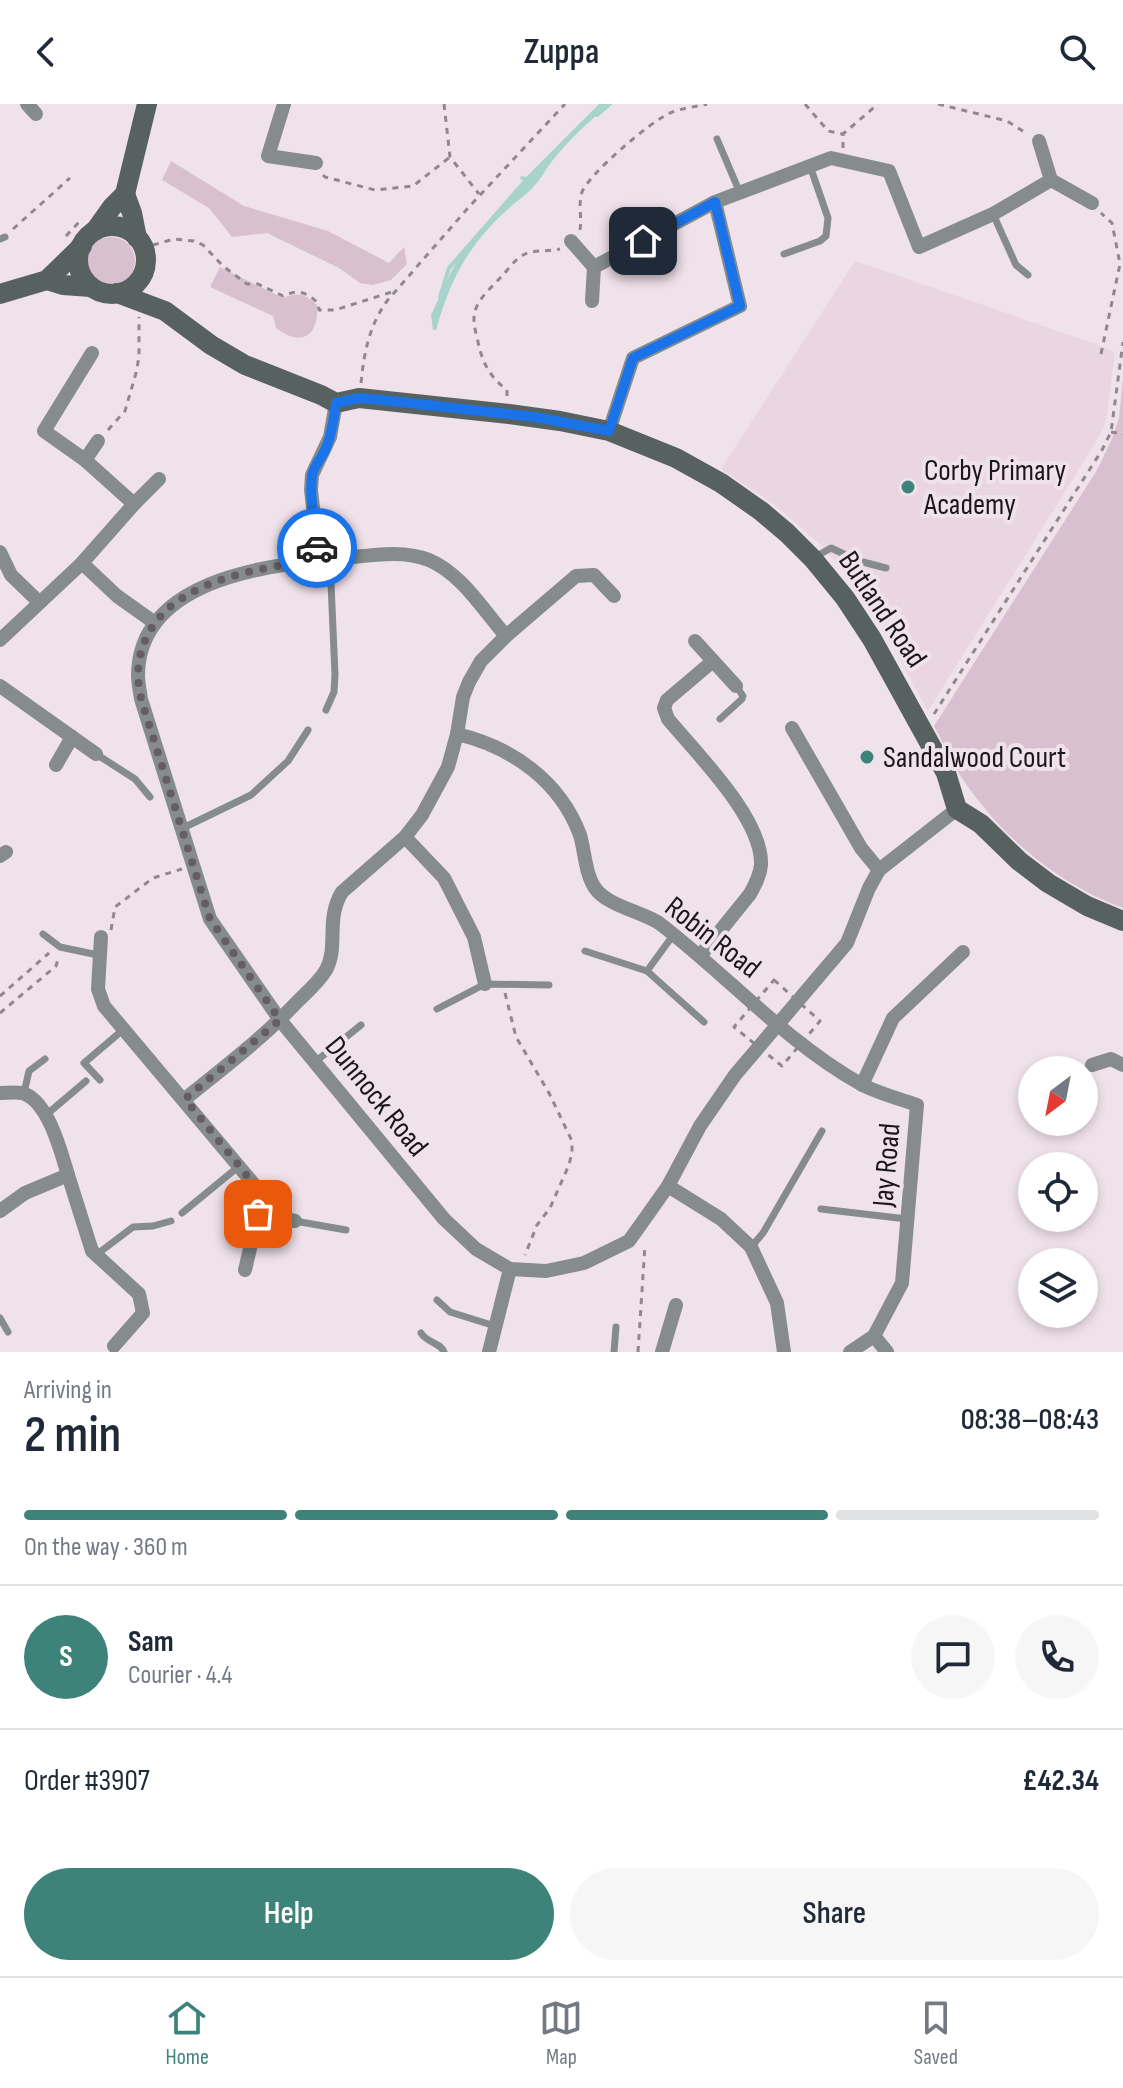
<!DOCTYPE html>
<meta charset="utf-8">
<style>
:root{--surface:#fff;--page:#f6f6f7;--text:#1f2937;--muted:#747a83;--line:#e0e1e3;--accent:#3d837a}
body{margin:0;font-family:"Sofia Sans Condensed",sans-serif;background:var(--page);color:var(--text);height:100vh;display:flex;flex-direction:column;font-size:30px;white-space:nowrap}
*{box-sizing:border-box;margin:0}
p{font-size:26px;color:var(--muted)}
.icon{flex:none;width:44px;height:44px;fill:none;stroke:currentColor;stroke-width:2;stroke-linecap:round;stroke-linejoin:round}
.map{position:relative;height:1248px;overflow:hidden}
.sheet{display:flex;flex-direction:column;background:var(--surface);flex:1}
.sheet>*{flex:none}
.needle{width:52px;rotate:212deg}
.buttons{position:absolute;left:1018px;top:952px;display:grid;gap:16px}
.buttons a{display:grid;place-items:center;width:80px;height:80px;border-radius:50%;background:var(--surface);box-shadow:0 4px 12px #0003;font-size:40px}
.pin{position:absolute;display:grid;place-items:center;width:68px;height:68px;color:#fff;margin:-34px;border-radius:16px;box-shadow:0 4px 12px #0006}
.courier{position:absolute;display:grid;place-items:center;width:80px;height:80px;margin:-40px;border:6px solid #1a73e8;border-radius:50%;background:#fff;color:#222;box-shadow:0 2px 10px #0007}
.head em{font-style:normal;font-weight:600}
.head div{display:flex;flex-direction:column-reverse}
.head{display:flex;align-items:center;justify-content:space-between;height:136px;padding:0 24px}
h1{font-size:52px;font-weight:600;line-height:60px}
.bar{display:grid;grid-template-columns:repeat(4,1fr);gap:12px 8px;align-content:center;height:96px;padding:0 24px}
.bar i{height:10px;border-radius:6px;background:var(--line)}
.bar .selected{background:var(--accent)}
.bar p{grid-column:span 4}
.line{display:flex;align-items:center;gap:20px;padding:0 24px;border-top:2px solid var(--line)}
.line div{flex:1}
.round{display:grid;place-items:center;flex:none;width:84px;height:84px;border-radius:42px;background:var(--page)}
.action{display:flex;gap:16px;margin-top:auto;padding:16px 24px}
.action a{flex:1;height:92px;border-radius:48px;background:var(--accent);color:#fff;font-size:32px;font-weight:600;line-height:92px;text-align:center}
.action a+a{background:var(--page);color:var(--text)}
header{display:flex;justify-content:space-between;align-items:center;height:104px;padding:0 24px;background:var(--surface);font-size:36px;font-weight:600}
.tab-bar{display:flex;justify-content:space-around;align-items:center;height:112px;border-top:2px solid var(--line);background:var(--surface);font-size:22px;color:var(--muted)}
.tab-bar a{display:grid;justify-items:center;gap:4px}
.tab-bar .selected{color:var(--accent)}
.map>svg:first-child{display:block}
.built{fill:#ead5e2}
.green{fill:#d9c0d0}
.water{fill:#a7d3cc}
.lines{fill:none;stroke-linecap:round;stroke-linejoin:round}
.stream{stroke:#a7d3cc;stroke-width:4}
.path{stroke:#91878d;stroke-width:3;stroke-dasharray:6 6;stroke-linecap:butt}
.lane{stroke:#858c8b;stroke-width:7}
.street{stroke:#858c8b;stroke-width:14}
.secondary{stroke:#576260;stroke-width:20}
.done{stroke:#665d63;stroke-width:8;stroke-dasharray:0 14.4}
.route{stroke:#1a73e8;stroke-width:10}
.poi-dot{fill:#3d837a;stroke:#f0e2ea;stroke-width:3}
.labels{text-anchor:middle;stroke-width:8;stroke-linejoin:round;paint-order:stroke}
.poi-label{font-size:30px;fill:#1b161a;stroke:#f0e2ea;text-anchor:start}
.street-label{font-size:30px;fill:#1b161a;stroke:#f0e2ea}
</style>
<header><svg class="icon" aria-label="back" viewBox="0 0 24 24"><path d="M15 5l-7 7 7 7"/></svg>Zuppa<svg class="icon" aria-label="search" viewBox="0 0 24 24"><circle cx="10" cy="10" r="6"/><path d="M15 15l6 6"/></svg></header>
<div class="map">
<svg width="1123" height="1248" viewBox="0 0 1123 1248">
<rect width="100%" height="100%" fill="#f0e2ea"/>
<polygon class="built" points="855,157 1099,241 1115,248 1107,311 1103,325 1088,351 928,607 885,529 851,476 822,442 776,402 721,365"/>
<g class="green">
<polygon points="171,57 244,102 328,127 389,159 404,143 407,160 391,176 372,181 360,179 339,164 267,129 232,133 209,104 162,76"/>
<circle cx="111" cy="157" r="24"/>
<path d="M220,163l63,31c14,-6 22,-5 34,7 2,30 -15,43 -41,23l-3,-12 -63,-29z"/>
<path d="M1123,274v530c-65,-24 -120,-70 -159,-127 -12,-17 -20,-37 -30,-55l163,-256 14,-29 8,-23z"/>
</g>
<path class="water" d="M599,0h11c-20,16 -41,36 -57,56 -7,8 -11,18 -18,25 -8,10 -19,16 -28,25 -40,37 -56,68 -71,120h-3l-2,-15 22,-47 9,-14 59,-66 3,-7 -4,-2 1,-3 5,1z"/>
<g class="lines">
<g class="stream">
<polyline points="597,11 610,0"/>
<polyline points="440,193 449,164 526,76"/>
</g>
<g class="path">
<polyline points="444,0 450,53 479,90"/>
<polyline points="805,0 828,27 843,30"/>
<polyline points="938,0 1007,17 1026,29"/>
<polyline points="843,44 843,30 878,0"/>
<polyline points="323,71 325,73 375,86 413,82 450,53"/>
<polyline points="13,125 70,74"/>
<path d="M580,126c2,-12 -2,-26 2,-38 7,-18 69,-71 88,-79 11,-5 26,-6 37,-9"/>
<polyline points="66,132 80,117"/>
<path d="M153,141l21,-6 20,2 9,4 20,21 24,18h11l25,12c15,-7 23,-4 35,7l1,7h16l60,-19"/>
<polyline points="1101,250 1120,160 1112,119 1101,109"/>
<path d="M361,279c3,-30 8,-57 26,-82l81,-93 97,-104"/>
<path d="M507,292v-6c-19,-14 -26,-31 -30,-53 -3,-11 -5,-20 0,-31 5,-11 16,-20 24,-29 7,-7 14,-18 22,-22 11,-6 25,-3 37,-6"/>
<polyline points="108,326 125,307 136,269 139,253 139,213"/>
<polyline points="1111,328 1123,330"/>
<polyline points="934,610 1102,346 1111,328 1123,238"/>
<polyline points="111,826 115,803 153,774 182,765"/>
<polygon points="774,876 820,917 782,962 734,923"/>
<polyline points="505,889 516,933 549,989 572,1037 572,1048 569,1061 550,1104 537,1121 525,1151"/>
<polyline points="0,892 49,849"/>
<polyline points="0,909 56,862 58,855"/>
<polyline points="638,1248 645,1141"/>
</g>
<g class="lane">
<polyline points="717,35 740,89"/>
<polyline points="993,110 1016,161 1028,171"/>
<polyline points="0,135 5,133"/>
<polyline points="784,150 820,137 826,132 828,114 810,62"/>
<polyline points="815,453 831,444 859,457 886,464"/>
<polyline points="326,606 334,588 335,571 330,456"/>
<polyline points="720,615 742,595 743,592 736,582"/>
<polyline points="96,650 135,675 150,693"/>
<polyline points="181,725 251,691 288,657 308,626"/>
<polyline points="43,830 60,843 98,851"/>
<polyline points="585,847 647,867 704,918"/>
<polyline points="647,867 674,830"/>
<polyline points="437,905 485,880 549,881"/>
<polyline points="315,958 361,921"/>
<polyline points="100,976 84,959 124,925"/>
<polyline points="24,989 29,967 45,955"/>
<polyline points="46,1011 86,977"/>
<polyline points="821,1105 907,1115"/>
<polyline points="182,1109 238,1063"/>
<polyline points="295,1117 346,1126"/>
<polyline points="751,1143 763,1129 822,1027"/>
<polyline points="96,1151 133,1123 153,1122 171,1117"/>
<polyline points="437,1196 450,1208 495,1222"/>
<polyline points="0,1214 8,1228"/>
<path d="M421,1229c6,10 19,9 23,19"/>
<polyline points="614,1248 616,1223"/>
</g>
<g class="street">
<polyline points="27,0 36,10"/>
<polyline points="284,0 268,52 316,59"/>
<polyline points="1039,37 1051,76 1092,99"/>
<polyline points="571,137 594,163 715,98 831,54 889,67 919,143 993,110 1051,76"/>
<polyline points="592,197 594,163"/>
<polyline points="92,249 44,327 85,356 134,400"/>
<polyline points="609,327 633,254 740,202 715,98"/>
<polyline points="85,356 98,337"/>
<polyline points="0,448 11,471 39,498"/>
<polyline points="319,456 311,386 312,371 330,333 336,299"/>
<polyline points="155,519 117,492 82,459 134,400 159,375"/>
<polyline points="506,532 576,472 594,471 614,492"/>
<polyline points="0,536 82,459"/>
<polyline points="695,537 736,582"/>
<polyline points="0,582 96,650"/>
<polyline points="792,624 861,744 879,766"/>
<path d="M457,630c55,13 103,47 123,101 5,17 5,38 15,53 11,17 47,24 64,35 68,52 126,118 200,160 17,10 39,15 58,22l-15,178 -28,53 -24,16"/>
<polyline points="56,661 72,633"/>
<polyline points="405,733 444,774 474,833 485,880"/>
<polyline points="0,752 6,748"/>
<polyline points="101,833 98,885 104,902 257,1084 258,1110 245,1166"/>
<path d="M700,852l50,-62c5,-9 10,-18 11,-29 2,-46 -64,-111 -93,-146l-4,-11 3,-8 46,-39"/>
<polyline points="1092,961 1111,955 1123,961"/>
<polyline points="862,981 893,914 963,848"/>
<path d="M0,989c7,0 19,-2 25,1 24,10 36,58 43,81"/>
<path d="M185,995c38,-31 78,-61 112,-97 10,-10 22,-20 29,-32 13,-24 -1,-50 16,-78l63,-55 17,-22 26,-48 9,-33 6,-37 6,-15 12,-21 25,-25c-23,-26 -44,-62 -77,-76 -29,-12 -66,-3 -96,-1 -71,6 -194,23 -195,116 0,8 2,16 3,24l69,220 70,101 164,199 32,30 34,20 36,2 38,-8 45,-22 39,-55 32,-60 35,-51 112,-132 22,-55 10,-18 78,-61"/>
<polyline points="668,1082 721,1115 751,1143 777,1199 784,1248"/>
<polyline points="0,1107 25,1089 68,1071 92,1147 139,1190 143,1209 114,1242"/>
<polyline points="258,1110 295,1117"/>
<polyline points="874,1232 887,1248"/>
<polyline points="489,1248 510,1165"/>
<polyline points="662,1248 676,1201"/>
</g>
<g class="secondary">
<polyline points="125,90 132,109 137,134"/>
<circle cx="112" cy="156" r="34"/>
<polyline points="95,127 112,103 125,90 147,0"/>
<polyline points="47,176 63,181 91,183"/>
<polyline points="117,189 165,207 211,241 245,261 321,291 336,299 359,294 509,310 560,317 609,327 676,354 721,379 761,407 787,429 813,455 845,494 872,535 946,669 957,705 981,720 1019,757 1048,779 1087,802 1123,817"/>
<polyline points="0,190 47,176 82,142"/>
</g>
</g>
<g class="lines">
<path class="done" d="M258,1110l-1,-26 -72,-89 95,-79 -70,-101 -69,-220c-1,-8 -3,-16 -3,-24 2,-91 112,-106 181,-115l-2,-12"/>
<path class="route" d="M317,444c-2,-23 -8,-49 -5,-72 2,-11 10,-18 14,-28 6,-14 8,-30 10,-45l23,-5 23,2 153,17 74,14 24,-73 107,-52 -25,-104 -72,39"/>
</g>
<g class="poi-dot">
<circle cx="908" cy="383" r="8"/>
<circle cx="867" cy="653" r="8"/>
</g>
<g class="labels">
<g class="poi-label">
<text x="924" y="376">Corby Primary<tspan x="924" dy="34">Academy</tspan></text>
<text x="883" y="663">Sandalwood Court</text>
</g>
<g class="street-label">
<text transform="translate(883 505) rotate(56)" y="10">Butland Road</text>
<text transform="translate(713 833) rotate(38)" y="10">Robin Road</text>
<text transform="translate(377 992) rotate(51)" y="10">Dunnock Road</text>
<text transform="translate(886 1061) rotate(-85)" y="10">Jay Road</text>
</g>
</g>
</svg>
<div class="buttons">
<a><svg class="needle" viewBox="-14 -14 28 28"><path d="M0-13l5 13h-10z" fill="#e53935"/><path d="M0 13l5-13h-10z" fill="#747a83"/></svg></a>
<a><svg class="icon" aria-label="locate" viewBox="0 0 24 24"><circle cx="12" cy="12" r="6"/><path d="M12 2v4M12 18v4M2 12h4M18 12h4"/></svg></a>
<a><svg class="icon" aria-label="layers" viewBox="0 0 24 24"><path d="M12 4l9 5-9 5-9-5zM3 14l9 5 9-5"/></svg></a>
</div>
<div class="pin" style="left:258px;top:1110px;background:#ea580c"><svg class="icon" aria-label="bag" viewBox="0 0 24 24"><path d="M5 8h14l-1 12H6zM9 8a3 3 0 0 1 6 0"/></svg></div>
<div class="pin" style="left:643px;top:137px;background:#1f2937"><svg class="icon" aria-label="home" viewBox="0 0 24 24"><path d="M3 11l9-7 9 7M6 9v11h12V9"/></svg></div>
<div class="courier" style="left:317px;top:444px"><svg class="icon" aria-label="car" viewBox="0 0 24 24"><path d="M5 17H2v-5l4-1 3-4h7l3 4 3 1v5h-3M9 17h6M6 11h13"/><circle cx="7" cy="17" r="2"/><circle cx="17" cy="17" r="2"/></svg></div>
</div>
<section class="sheet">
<div class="head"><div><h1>2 min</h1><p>Arriving in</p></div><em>08:38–08:43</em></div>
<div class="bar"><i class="selected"></i><i class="selected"></i><i class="selected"></i><i></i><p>On the way · 360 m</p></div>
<div class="line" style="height:144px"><b class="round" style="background:var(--accent);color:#fff">S</b><div><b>Sam</b><p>Courier · 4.4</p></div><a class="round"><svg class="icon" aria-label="chat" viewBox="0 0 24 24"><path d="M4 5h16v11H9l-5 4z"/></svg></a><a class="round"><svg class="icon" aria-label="phone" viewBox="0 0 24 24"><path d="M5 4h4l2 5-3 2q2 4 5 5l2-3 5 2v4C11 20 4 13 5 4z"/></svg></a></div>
<div class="line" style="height:104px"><div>Order #3907</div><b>£42.34</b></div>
<div class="action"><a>Help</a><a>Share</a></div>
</section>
<nav class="tab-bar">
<a class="selected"><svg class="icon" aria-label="home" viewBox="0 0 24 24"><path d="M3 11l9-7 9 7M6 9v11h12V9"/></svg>Home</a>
<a><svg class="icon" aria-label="map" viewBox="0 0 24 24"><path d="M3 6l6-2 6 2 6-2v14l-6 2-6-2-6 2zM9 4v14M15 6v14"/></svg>Map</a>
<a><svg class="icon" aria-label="saved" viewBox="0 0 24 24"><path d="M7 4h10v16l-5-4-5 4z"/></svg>Saved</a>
</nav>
